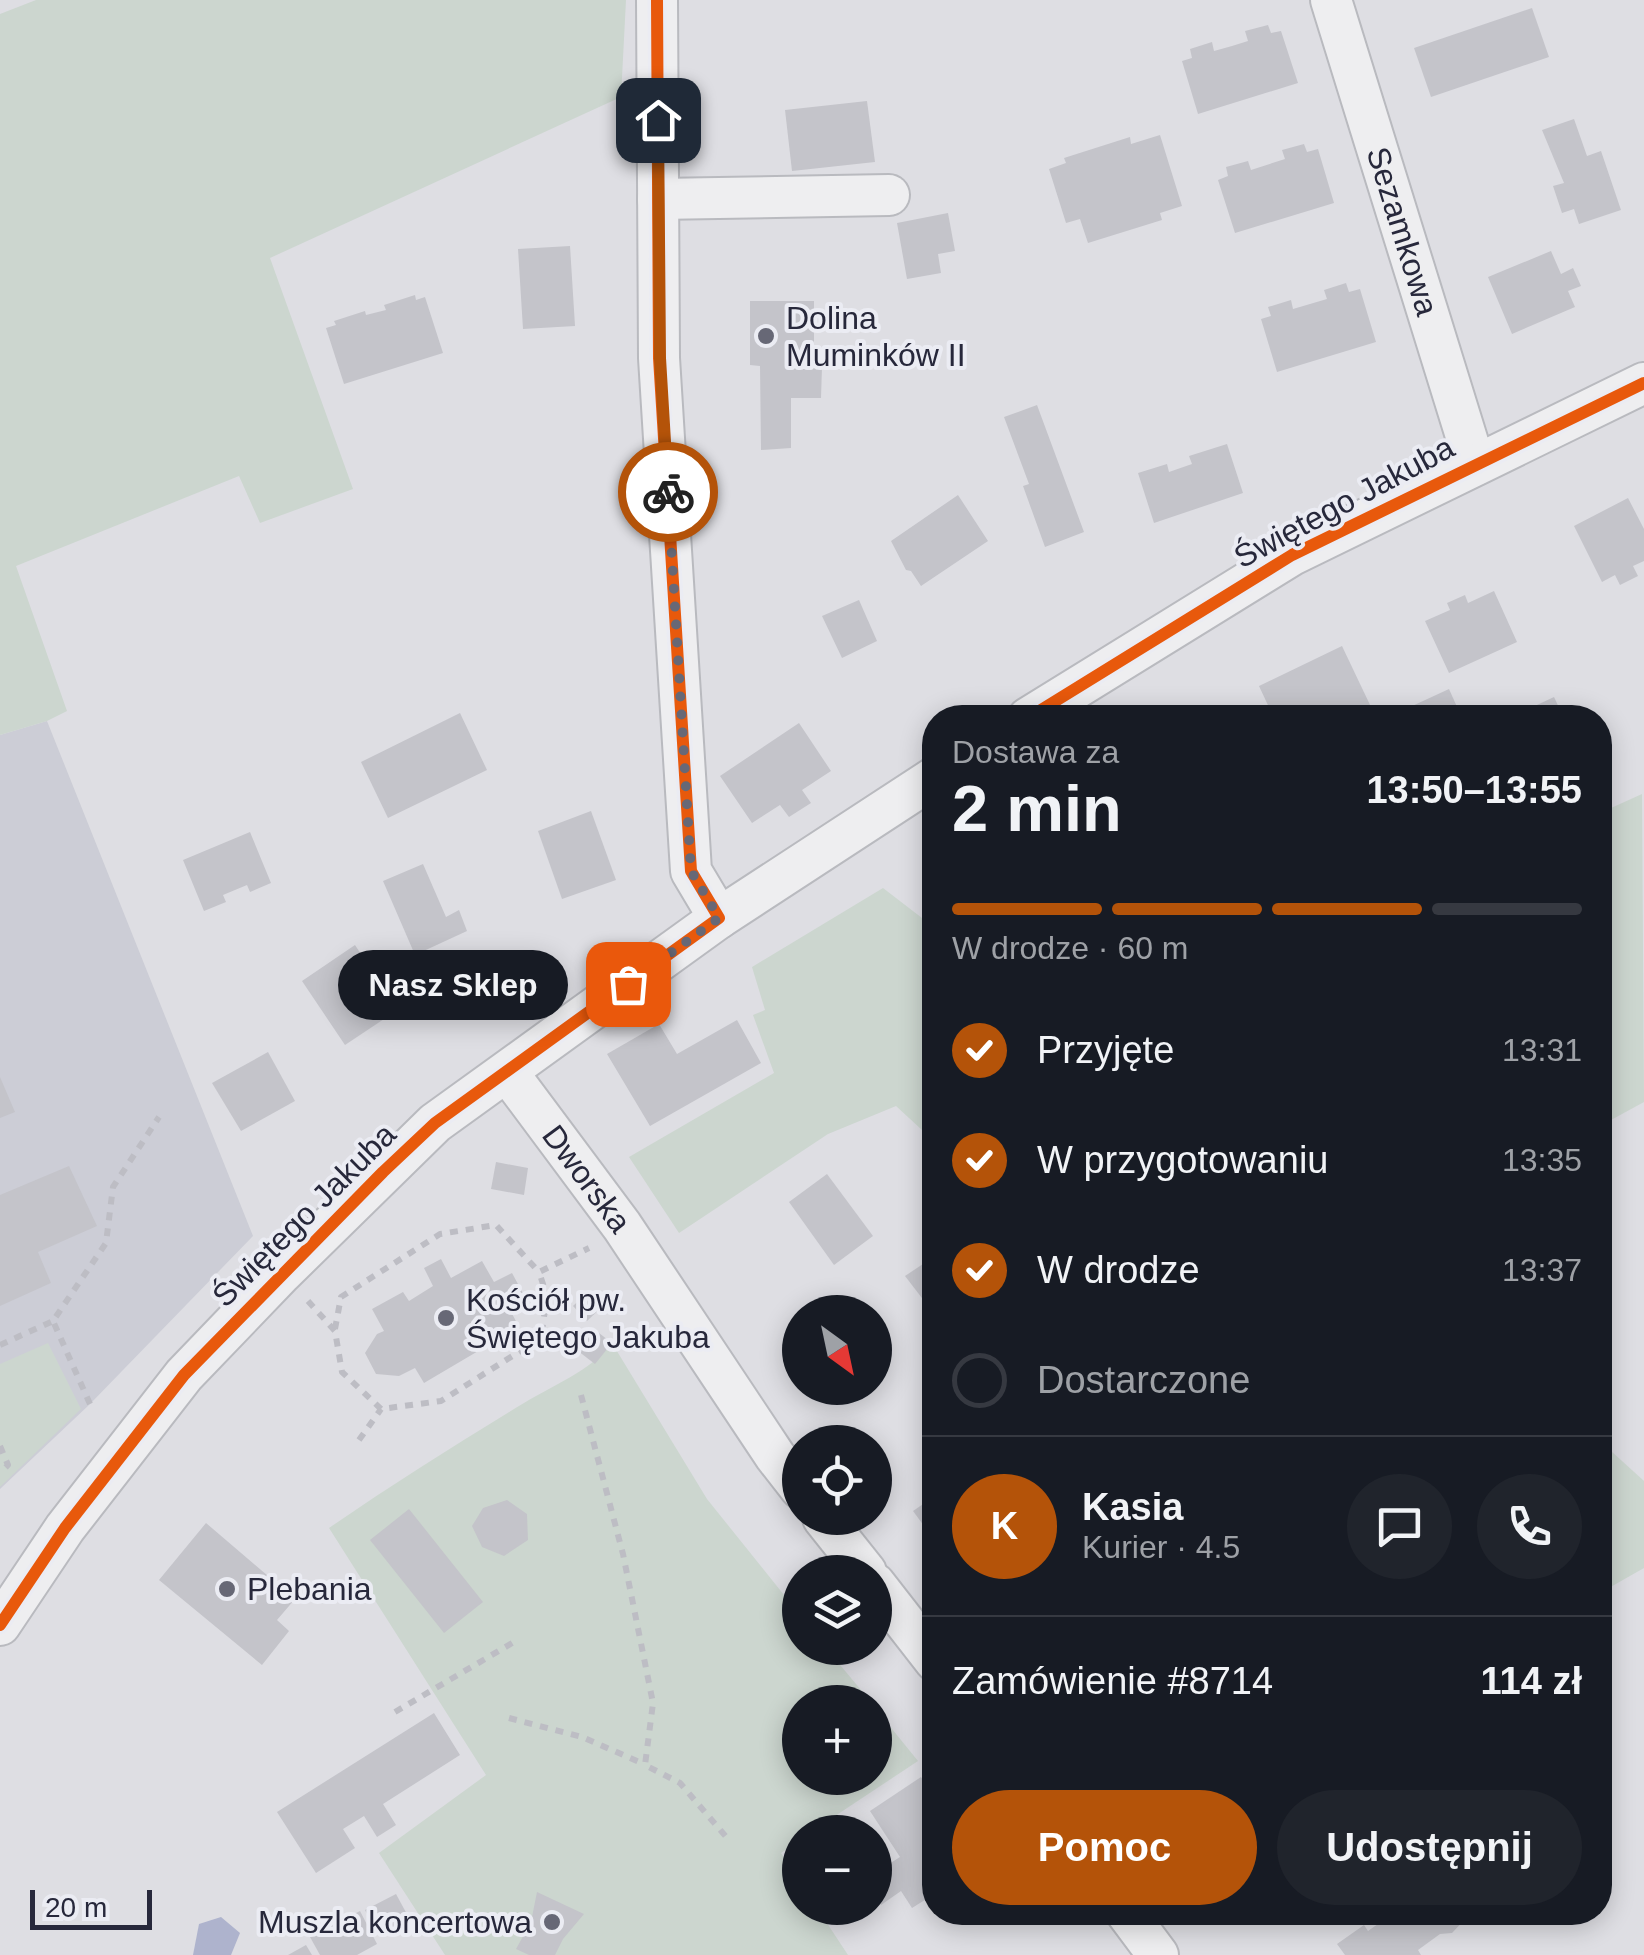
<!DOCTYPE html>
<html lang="pl">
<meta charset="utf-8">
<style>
:root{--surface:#171b24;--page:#20242c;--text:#f1f3f6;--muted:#9ea1a6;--line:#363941;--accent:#b45309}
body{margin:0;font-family:Arial,sans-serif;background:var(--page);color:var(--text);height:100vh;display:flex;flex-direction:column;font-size:38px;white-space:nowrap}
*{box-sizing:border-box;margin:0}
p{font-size:32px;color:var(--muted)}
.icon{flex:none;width:55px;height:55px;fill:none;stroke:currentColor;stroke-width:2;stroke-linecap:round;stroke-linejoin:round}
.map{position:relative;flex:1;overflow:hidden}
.side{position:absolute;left:922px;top:705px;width:690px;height:1220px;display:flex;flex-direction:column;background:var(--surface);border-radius:40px;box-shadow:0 5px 25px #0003}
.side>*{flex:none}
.needle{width:65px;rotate:147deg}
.buttons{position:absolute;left:782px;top:1295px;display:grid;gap:20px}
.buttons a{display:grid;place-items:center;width:110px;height:110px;border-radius:50%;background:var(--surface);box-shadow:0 5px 25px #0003;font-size:50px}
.scale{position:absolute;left:30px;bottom:25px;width:122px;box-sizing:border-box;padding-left:10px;border:5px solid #27283b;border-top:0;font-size:28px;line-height:35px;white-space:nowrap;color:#27283b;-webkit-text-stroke:8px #ebecf3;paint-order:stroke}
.pin{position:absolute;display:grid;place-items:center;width:85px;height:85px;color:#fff;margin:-42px;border-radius:20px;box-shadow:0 5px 15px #0006}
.courier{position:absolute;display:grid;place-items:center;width:100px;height:100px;margin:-50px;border:8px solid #b45309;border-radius:50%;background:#fff;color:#222;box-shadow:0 2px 12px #0007}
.bubble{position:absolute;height:70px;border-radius:35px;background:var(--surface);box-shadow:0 5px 25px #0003;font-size:32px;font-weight:700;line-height:70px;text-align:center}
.head em{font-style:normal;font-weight:700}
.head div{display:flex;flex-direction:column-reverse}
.head{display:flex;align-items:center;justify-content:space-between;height:170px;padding:0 30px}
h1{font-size:65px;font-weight:700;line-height:75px}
.bar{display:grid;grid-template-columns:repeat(4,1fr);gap:15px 10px;align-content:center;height:120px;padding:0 30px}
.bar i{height:12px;border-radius:8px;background:var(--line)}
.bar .current{background:var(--accent)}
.bar p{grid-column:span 4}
.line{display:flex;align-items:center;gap:25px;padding:0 30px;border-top:2px solid var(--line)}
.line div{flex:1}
.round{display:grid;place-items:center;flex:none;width:105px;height:105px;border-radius:52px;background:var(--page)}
ol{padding:0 30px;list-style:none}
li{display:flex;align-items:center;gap:30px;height:110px}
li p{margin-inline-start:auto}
li .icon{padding:10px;border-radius:50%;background:var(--accent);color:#fff;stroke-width:4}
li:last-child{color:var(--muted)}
li i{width:55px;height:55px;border:5px solid var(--line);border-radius:50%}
.action{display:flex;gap:20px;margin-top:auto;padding:20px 30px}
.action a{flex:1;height:115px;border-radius:60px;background:var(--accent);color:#fff;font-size:40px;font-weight:700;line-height:115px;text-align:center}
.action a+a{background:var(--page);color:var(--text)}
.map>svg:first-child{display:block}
.built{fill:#cccdd6}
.green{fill:#ccd6cf}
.water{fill:#aeb3cd}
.building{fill:#c4c4ca}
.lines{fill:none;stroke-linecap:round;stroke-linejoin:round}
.minor-casing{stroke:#b9babf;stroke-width:44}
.path{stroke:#bdbdc4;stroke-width:6;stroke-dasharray:8 8;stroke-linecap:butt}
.minor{stroke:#eeeef0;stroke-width:40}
.cycleway-casing{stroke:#ebecf3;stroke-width:19}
.cycleway{stroke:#e8590c;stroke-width:12}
.done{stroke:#676876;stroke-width:10;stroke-dasharray:0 18}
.route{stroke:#b45309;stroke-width:12}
.poi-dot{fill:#676876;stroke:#ebecf3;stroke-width:4}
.labels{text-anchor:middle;stroke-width:8;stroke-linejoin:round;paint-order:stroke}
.street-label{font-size:32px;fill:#27283b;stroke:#ebecf3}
.poi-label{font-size:32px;fill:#27283b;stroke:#ebecf3;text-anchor:start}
</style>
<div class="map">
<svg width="1644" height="1955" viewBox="0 0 1644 1955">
<rect width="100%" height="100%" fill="#dedee3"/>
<polygon class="built" points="47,721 253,1236 90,1404 0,1489 0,735"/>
<g class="green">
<polygon points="36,0 626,0 621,97 270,258 353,489 260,523 239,476 16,566 67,711 47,721 0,735 0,14"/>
<polygon points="1642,794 1644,1102 1600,1126 1600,813"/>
<polygon points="883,888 935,928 935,1142 896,1106 828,1134 679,1233 629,1157 774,1073 753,1015 765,1010 752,967"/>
<polygon points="48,1343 81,1409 0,1487 0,1364"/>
<path d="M612,1343l95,156 93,116v33h26l45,54h-71v76h75v-70l43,53 -107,71h-11v8l-19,13 19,29v26h17l31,47h-403l-66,-102 107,-78 -157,-247c64,-44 129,-85 195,-125 31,-19 65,-31 88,-60z"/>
<polygon points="1600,1441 1644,1481 1644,1568 1600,1593"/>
</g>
<polygon class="water" points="221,1917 240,1933 231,1955 193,1955 199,1924"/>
<g class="building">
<polygon points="1532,8 1549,57 1431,97 1414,48"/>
<polygon points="1268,25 1271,33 1281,31 1298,83 1198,114 1182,61 1192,58 1190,49 1212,42 1214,51 1232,46 1248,41 1245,31"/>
<polygon points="867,101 875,162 792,171 785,110"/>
<polygon points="1574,119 1587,156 1601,151 1621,210 1579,224 1574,209 1562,213 1553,186 1564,183 1542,130"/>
<polygon points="1160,135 1182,206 1160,213 1162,220 1088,243 1080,219 1066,223 1049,169 1066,163 1064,158 1130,137 1131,144"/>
<polygon points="1304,144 1307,152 1318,149 1334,203 1235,233 1218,180 1228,176 1226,167 1248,161 1251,170 1285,159 1282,150"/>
<polygon points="948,213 955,251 938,254 941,273 907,279 897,223"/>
<polygon points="570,246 575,326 523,329 518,249"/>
<polygon points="1551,251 1561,274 1573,268 1581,286 1568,291 1575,307 1512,334 1488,277"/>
<polygon points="1346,283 1349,292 1360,289 1376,342 1277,372 1261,319 1271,316 1268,307 1291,300 1293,309 1327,299 1324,290"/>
<polygon points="415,295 416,300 425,297 443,353 344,384 326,328 336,325 334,321 365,311 366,315 386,310 384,305"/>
<polygon points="750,301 814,301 814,368 822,367 821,398 791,398 791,448 761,450 760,366 750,365"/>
<polygon points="1037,405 1084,532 1045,547 1023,486 1029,484 1004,417"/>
<polygon points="1227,444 1243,493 1154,523 1138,473 1167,464 1169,472 1192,464 1189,456"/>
<polygon points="958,495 988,541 921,586 911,571 906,570 891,541"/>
<polygon points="1628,498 1644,529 1644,561 1633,566 1638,576 1620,585 1615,575 1602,582 1574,526"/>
<polygon points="1494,591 1517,642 1449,673 1425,621 1450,610 1447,603 1465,595 1468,603"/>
<polygon points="859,600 877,641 842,658 822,616"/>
<polygon points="1342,646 1371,707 1350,718 1274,718 1259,686"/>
<polygon points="1449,689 1462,718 1415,718 1410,707"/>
<polygon points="1554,697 1564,718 1527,718 1524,711"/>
<polygon points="460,713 487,770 388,818 361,762"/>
<polygon points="799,723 831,771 802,790 811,803 789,817 780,805 752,823 720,776"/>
<polygon points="591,811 616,880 562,899 538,831"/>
<polygon points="250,832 271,883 250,892 247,885 223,895 226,902 204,911 183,860"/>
<polygon points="423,864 446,917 459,910 467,931 415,955 383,881"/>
<polygon points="355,945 390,998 376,1008 384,1019 345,1045 302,981"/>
<polygon points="737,1020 761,1063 650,1126 607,1054 659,1024 677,1054"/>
<polygon points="268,1052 295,1101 241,1131 212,1083"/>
<polygon points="0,1077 15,1112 0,1118"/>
<polygon points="496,1162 528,1168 524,1195 491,1189"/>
<polygon points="69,1166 97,1226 38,1252 51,1283 0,1306 0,1195"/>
<polygon points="827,1174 873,1236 834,1265 789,1202"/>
<polygon points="441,1259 451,1278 482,1261 494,1282 512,1273 525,1297 508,1306 519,1327 424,1383 415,1368 399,1376 376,1374 365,1353 377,1334 384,1331 372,1309 403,1292 409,1301 433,1286 424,1268"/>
<polygon points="923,1264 935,1282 935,1296 925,1302 905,1276"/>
<polygon points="589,1291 603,1306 587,1321 573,1306"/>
<polygon points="595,1330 612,1343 595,1364 578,1351"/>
<polygon points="507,1500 527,1514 528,1540 504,1556 482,1547 472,1526 483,1508"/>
<polygon points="929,1500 935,1507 935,1523 927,1530 913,1511"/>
<polygon points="409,1509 483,1602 444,1633 370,1540"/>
<polygon points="206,1523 295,1599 277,1620 289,1631 262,1665 159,1580"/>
<polygon points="434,1713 460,1755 383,1804 396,1825 377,1837 364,1816 343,1829 355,1848 316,1873 277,1812"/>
<polygon points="921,1777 935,1798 935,1909 928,1898 912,1908 901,1891 881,1905 875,1895 875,1873 900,1857 870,1811"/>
<polygon points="537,1892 584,1914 563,1939 555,1955 529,1955 516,1949 531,1922"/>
<polygon points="396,1894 409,1918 378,1935 365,1910"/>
<polygon points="360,1911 377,1944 357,1955 320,1955 310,1937"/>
<polygon points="1395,1912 1465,1912 1468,1916 1452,1933 1440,1934 1418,1950 1421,1955 1345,1955 1337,1944 1364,1925 1368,1931"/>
<polygon points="306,1945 312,1955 288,1955"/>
</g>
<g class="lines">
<defs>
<g id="minor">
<polyline points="657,0 659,358 691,871 719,918"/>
<path id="s1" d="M1331,0l144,465"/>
<polyline points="658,199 889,195"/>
<polyline points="1028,718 1292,555 1644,383"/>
<path id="s2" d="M508,1073l114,153 153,230 25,32"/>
<polyline points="823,1518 866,1572"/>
<polyline points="875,1584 935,1661"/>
<polyline points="0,1625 65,1528 184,1375 281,1274 435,1123 719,918 935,777"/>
<polyline points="1126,1912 1158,1955"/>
</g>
</defs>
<use href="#minor" class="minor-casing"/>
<g class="path">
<polyline points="308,1301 335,1331 342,1372 381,1409 441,1401 541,1338 547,1296 539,1272 589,1248"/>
<polyline points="335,1329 341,1297 440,1234 496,1225 539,1272"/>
<polyline points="0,1345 53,1321"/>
<polyline points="581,1395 623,1554 653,1703 645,1765 680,1783 728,1839"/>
<polyline points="90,1404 53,1321 106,1243 113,1187 159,1117"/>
<polyline points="359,1440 381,1409"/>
<polyline points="0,1446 8,1465 0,1473"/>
<polyline points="395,1712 519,1639"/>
<polyline points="509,1718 582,1737 644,1764"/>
</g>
<use href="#minor" class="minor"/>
<defs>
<g id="cycleway">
<polyline points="1028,718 1292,555 1644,383"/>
<polyline points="0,1625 65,1528 184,1375 383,1172 435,1123 719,918 691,871 659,358 657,0"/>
</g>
</defs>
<use href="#cycleway" class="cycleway-casing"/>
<use href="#cycleway" class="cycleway"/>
</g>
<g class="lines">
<polyline class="done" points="628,984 719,918 691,871 668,492"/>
<polyline class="route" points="658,120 660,358 668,492"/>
</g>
<g class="poi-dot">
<circle cx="766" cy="336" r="10"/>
<circle cx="446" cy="1318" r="10"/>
<circle cx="227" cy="1589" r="10"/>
<circle cx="552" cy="1922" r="10"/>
</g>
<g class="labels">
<g class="street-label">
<text dy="11" stroke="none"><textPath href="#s1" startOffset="242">Sezamkowa</textPath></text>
<text transform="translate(1344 502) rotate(-28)" y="11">Świętego Jakuba</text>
<text dy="11" stroke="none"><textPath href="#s2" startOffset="132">Dworska</textPath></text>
<text transform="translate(304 1215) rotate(-45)" y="11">Świętego Jakuba</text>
</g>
<g class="poi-label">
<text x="786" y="329">Dolina<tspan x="786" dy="37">Muminków II</tspan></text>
<text x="466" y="1311">Kościół pw.<tspan x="466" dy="37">Świętego Jakuba</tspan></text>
<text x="247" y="1600">Plebania</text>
<text x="532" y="1933" text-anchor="end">Muszla koncertowa</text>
</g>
</g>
</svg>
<div class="buttons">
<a><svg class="needle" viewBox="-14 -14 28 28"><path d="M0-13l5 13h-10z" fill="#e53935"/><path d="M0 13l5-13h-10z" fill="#9ea1a6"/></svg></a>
<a><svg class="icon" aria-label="locate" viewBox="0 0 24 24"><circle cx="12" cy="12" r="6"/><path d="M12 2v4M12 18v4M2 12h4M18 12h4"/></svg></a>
<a><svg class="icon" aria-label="layers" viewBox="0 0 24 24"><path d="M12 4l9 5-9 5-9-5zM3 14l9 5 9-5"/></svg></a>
<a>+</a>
<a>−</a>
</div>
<div class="scale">20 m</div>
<div class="pin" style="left:628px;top:984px;background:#ea580c"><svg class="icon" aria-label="bag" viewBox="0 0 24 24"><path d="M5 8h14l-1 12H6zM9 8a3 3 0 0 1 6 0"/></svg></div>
<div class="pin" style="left:658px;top:120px;background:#1f2937"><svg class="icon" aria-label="home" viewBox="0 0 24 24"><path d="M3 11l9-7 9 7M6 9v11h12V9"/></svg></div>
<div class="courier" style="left:668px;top:492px"><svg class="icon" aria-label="bike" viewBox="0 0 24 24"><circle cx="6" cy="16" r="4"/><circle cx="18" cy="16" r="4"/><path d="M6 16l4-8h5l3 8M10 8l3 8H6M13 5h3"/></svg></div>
<div class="bubble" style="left:338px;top:950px;width:230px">Nasz Sklep</div>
<section class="side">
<div class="head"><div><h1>2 min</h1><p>Dostawa za</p></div><em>13:50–13:55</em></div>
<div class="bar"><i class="current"></i><i class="current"></i><i class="current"></i><i></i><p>W drodze · 60 m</p></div>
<ol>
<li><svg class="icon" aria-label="check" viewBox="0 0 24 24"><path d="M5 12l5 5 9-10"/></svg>Przyjęte<p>13:31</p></li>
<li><svg class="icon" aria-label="check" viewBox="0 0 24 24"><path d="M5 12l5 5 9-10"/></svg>W przygotowaniu<p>13:35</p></li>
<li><svg class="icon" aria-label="check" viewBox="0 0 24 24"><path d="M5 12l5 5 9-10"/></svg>W drodze<p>13:37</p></li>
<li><i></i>Dostarczone</li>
</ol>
<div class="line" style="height:180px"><b class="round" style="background:var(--accent);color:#fff">K</b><div><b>Kasia</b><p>Kurier · 4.5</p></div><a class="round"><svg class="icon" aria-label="chat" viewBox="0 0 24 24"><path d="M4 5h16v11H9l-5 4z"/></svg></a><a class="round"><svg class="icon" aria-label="phone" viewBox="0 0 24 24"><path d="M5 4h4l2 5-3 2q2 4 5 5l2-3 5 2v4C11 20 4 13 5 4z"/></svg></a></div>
<div class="line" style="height:130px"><div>Zamówienie #8714</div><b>114 zł</b></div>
<div class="action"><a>Pomoc</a><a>Udostępnij</a></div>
</section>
</div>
